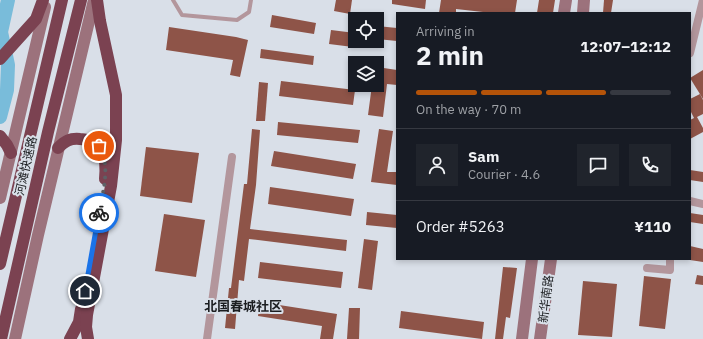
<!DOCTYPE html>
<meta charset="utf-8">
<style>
:root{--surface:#171b24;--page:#20242c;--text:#f1f3f6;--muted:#9ea1a6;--line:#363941;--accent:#b45309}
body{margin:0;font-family:"IBM Plex Sans","Noto Sans SC",sans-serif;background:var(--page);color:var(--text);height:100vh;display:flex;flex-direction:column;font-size:15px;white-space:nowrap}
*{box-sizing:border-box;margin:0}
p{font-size:13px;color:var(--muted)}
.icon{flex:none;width:22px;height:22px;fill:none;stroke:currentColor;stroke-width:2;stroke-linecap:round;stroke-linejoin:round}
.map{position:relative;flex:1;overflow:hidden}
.panel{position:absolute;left:396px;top:12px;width:295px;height:248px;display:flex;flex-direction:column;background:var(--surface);border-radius:0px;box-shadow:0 2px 6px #0003}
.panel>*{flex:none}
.fabs{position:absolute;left:348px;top:12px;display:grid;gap:8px}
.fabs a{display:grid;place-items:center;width:36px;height:36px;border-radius:0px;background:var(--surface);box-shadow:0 2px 6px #0003;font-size:20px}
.pin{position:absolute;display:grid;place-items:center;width:34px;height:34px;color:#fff;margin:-17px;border:2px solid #fff;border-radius:50%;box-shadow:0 1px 4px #0007}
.courier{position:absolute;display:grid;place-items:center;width:40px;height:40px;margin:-20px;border:3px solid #1a73e8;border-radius:50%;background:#fff;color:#222;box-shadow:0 1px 5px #0007}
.headline em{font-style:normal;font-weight:700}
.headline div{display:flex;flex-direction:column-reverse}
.headline{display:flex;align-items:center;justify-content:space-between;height:68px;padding:0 20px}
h1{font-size:26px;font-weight:700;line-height:30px}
.bar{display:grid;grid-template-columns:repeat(4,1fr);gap:6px 4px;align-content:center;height:48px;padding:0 20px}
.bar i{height:5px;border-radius:3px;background:var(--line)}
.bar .on{background:var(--accent)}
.bar p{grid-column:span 4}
.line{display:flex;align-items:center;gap:10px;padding:0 20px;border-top:1px solid var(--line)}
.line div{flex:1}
.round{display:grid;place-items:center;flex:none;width:42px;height:42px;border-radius:0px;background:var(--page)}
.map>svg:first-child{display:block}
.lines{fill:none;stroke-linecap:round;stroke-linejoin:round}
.river{stroke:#79bcda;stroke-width:14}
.building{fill:#8e5448}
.lane{stroke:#b3969c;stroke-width:4}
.street{stroke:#b3969c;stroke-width:8}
.secondary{stroke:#9c727c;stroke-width:12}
.highway{stroke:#7b4251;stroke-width:12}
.done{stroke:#5e6166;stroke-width:4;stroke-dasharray:0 7.2}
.route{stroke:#1a73e8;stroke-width:5}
.labels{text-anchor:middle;stroke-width:4;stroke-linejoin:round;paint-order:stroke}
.street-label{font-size:12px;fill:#1b1d20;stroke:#d9dfe8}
.neighbourhood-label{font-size:13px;font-weight:bold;fill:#1b1d20;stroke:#d9dfe8}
</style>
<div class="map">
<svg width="703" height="339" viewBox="0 0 703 339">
<rect width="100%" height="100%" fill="#d9dfe8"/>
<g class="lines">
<polyline class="river" points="0,117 7,90 8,65 1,32 8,0"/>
</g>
<g class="building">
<polygon points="336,0 352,0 350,14 334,11"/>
<polygon points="392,0 426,0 425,9 392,4"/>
<polygon points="441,0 517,0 515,13 492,13 456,9 456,13 439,13"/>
<polygon points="539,0 555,0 553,13 537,13"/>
<polygon points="604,0 613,0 611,13 603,13"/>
<polygon points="272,15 316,23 314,34 270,27"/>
<polygon points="377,26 397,28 397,41 377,39"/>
<polygon points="169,27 236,37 248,40 240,77 230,75 233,60 166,50"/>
<polygon points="331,30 355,33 355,41 362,41 361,48 329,44"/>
<polygon points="261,49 314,56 313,65 260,58"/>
<polygon points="377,67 397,70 397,85 387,84 383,117 368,115 372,85 377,85"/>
<polygon points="703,70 703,99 690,78"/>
<polygon points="281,81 355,90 353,105 279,96"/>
<polygon points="259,82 268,83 265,121 256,121"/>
<polygon points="700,94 703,100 703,114 697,117 703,128 703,132 690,139 690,120 694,118 690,110 690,99"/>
<polygon points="278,122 360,130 358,143 277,135"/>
<polygon points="252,129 260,130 256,185 250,229 347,240 346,251 249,239 244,281 239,280 235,329 225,328 229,288 231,288 244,184 247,184"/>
<polygon points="379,129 393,131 387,172 397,172 397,185 371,182"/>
<polygon points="146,147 199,153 192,203 140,196"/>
<polygon points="274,151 356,164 353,179 271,166"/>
<polygon points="690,170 703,172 703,182 690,180"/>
<polygon points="270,187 354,199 351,216 268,204"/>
<polygon points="367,212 397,215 397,228 366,225"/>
<polygon points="690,213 703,215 703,224 690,222"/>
<polygon points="164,214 205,220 196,277 155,271"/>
<polygon points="364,239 378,241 372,290 358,288"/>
<polygon points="690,246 703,249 703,262 690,260"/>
<polygon points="260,262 343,272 341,288 258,278"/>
<polygon points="503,267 517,268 510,318 506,317 503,339 495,339"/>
<polygon points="697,275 703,276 703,285 695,284"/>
<polygon points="644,276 671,279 665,329 639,326"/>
<polygon points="583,281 617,284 612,337 578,335"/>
<polygon points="260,302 337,314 333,339 320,339 322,326 258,316"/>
<polygon points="349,308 360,308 359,339 347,339"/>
<polygon points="401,311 484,322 482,339 399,328"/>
</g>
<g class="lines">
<polyline class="lane" points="173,0 182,15 237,20 249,12 251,0"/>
<g class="street">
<polyline points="690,53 703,0"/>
<polyline points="690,201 703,204"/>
<polyline points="647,268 670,270 670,259"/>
<polyline points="207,339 232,157"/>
</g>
<g class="secondary">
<polyline points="564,13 566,0"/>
<polyline points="583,13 584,0"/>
<polyline points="0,198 45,7"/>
<polyline points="15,339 38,235 94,0"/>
<polyline points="522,339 532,259"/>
<polyline points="540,339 551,259"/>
</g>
<g class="highway">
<polyline points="0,59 36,19 43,0"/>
<polyline points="0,136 7,145 11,153"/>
<path d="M58,148c7,-7 12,-10 22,-9 24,1 27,20 25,40"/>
<polyline points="0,264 62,0"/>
<polyline points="1,339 48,132 81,0"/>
<polyline points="70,339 79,322 81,309"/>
<polyline points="88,339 86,327 87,315 111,186 116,140 116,95 100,21 97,0"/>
</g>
</g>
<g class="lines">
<path class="done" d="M99,213c4,-22 12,-47 0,-67"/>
<polyline class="route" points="85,291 99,213"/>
</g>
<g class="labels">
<g class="street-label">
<text transform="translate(26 166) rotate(-77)" y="4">河滩快速路</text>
<text transform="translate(546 299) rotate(-83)" y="4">新华南路</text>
</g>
<g class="neighbourhood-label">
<text x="243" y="311">北国春城社区</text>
</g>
</g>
</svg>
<div class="fabs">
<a><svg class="icon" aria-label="locate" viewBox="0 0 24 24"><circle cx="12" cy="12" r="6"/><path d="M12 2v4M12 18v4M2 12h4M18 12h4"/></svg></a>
<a><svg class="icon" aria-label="layers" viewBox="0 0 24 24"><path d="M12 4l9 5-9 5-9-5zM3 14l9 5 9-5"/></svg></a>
</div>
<div class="pin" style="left:99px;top:146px;background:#ea580c"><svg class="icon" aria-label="bag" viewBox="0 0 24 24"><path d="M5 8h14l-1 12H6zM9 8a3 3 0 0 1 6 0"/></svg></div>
<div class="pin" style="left:85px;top:291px;background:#1f2937"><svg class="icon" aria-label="home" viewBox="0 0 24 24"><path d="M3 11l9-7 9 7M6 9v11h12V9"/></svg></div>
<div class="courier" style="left:99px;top:213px"><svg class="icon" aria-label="bike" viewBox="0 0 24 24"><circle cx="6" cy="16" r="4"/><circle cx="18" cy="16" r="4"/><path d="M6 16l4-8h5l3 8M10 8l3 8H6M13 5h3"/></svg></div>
<section class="panel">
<div class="headline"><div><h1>2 min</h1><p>Arriving in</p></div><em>12:07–12:12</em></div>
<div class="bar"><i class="on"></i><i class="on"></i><i class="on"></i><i></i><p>On the way · 70 m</p></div>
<div class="line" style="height:72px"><a class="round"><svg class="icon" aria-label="person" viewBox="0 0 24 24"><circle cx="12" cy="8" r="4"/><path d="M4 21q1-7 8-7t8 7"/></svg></a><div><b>Sam</b><p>Courier · 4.6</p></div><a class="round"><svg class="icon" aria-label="chat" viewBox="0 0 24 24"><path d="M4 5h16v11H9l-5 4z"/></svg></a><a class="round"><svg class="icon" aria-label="phone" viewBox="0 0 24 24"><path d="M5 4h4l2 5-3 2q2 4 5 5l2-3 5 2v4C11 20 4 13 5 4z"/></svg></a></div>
<div class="line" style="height:52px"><div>Order #5263</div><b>¥110</b></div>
</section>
</div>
